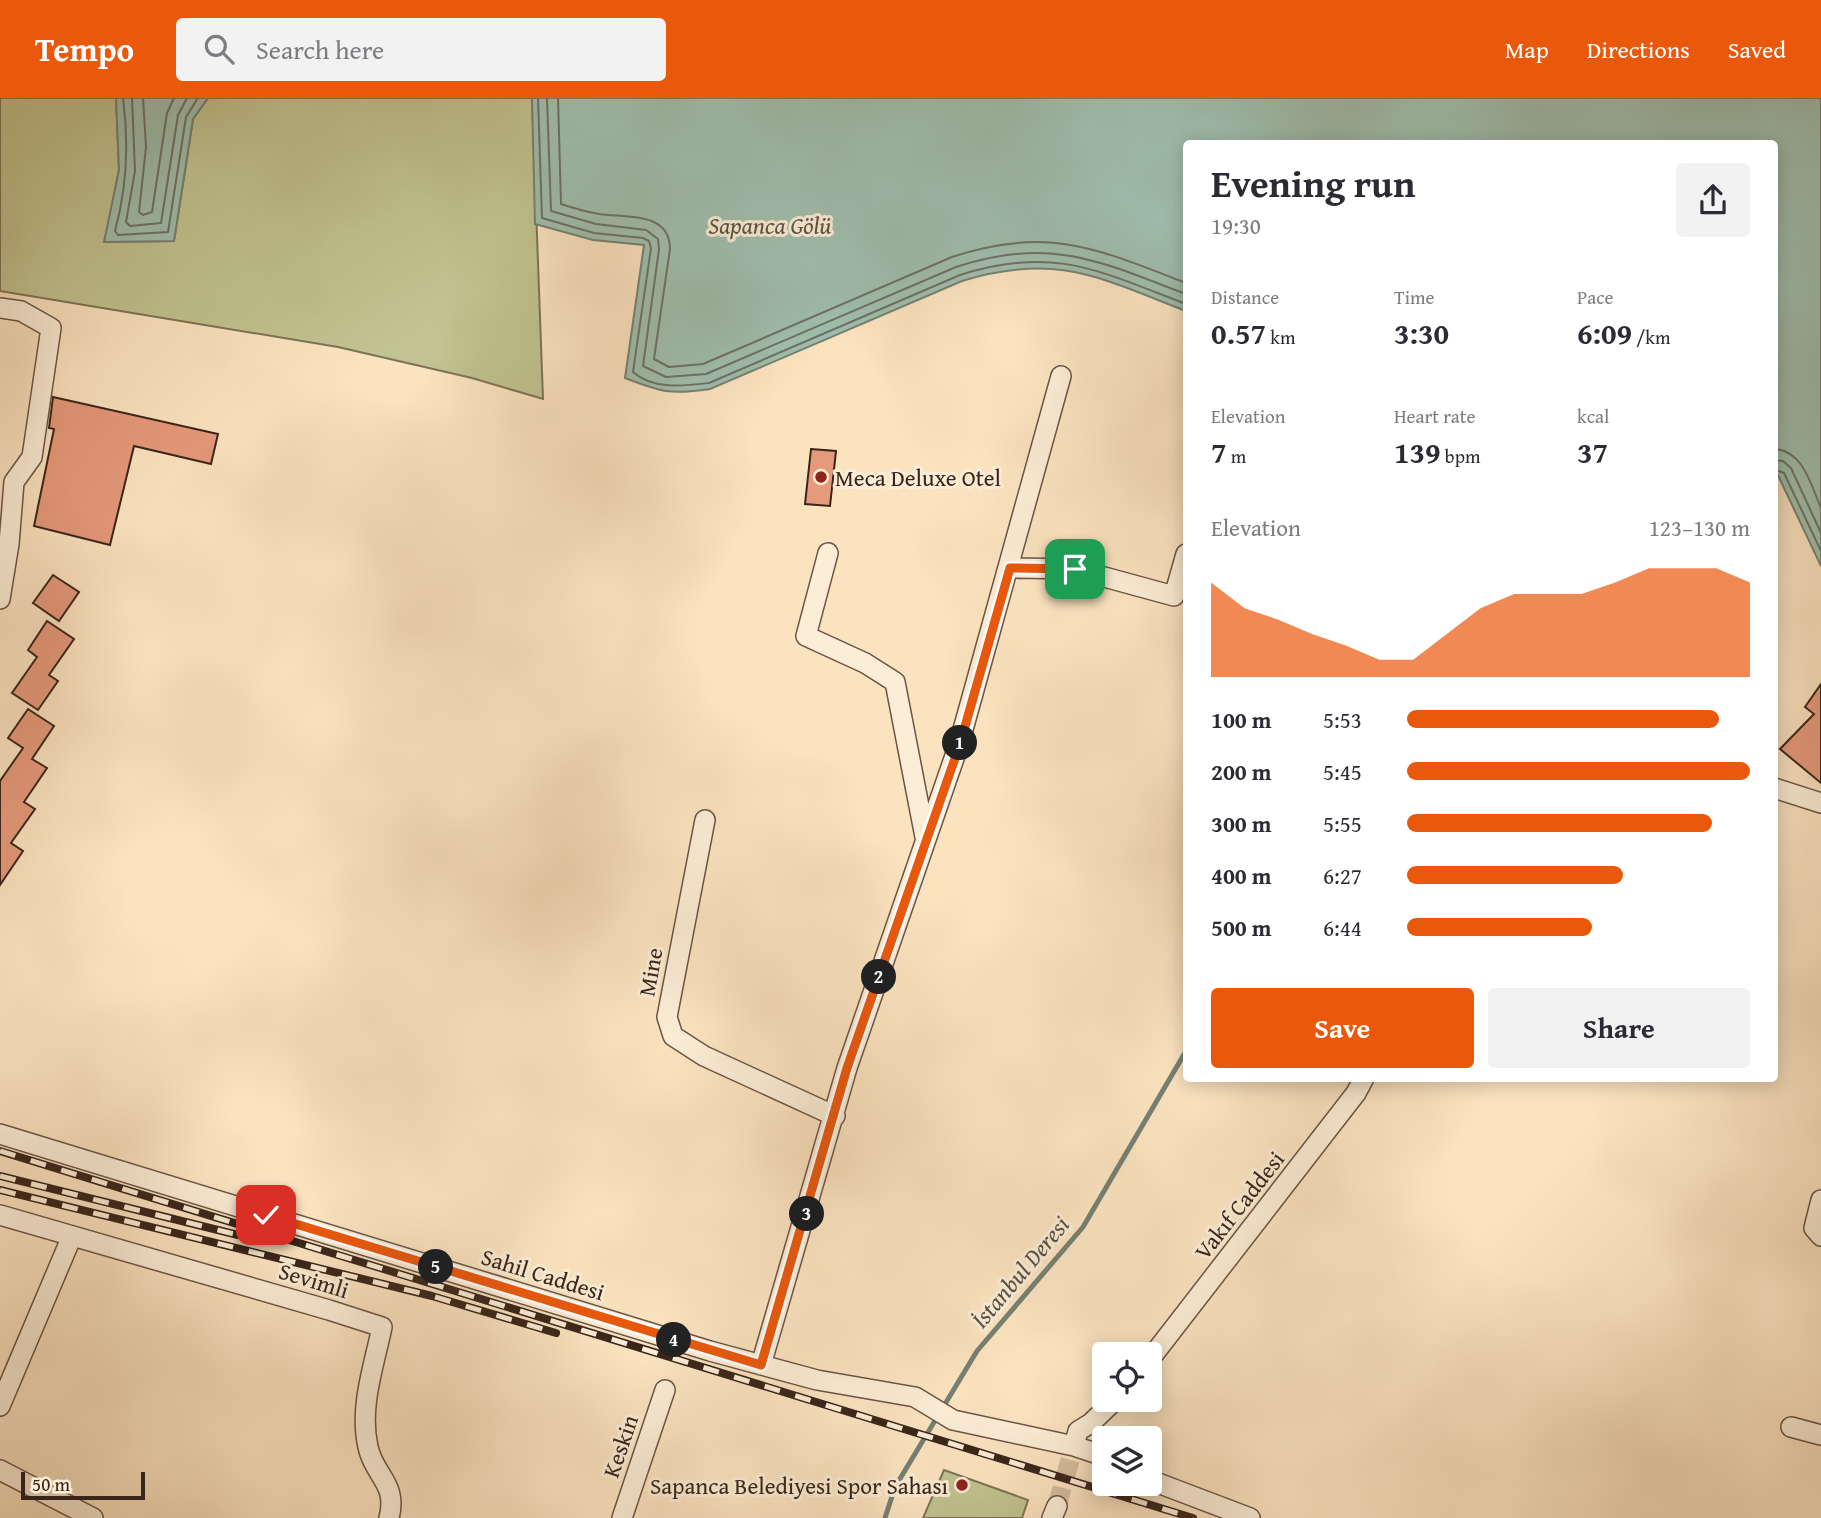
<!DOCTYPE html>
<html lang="en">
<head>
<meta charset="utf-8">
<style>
	:root { --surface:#fff; --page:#f2f2f3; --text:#2b2b33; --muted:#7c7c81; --accent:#ea580c }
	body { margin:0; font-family:"Gentium Book Plus",serif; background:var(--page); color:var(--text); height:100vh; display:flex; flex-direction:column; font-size:26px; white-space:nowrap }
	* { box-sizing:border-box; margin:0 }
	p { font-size:23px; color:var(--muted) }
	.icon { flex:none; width:38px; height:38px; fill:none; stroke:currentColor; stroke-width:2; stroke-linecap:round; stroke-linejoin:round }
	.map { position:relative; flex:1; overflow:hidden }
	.drawer { position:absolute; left:1183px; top:42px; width:595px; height:942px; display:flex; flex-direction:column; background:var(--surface); border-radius:7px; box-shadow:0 4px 18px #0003 }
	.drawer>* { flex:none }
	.fabs { position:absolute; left:1092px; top:1244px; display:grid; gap:14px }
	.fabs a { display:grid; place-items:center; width:70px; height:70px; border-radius:7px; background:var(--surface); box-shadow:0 4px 18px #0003; font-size:35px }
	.scale { position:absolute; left:21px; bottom:18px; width:124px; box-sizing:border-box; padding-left:7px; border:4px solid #39251a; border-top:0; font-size:19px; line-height:24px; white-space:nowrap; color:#39251a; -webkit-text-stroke:5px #fcedd6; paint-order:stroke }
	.pin { position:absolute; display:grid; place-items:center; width:60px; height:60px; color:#fff; margin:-30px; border-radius:14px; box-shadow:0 4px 10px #0006 }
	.km { position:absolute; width:35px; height:35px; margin:-18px; border-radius:50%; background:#222; color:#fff; font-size:19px; line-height:35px; text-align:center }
	.round { display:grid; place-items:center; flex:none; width:74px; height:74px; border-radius:7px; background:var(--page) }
	.summary { display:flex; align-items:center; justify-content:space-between; height:119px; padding:0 28px }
	h1 { font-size:38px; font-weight:800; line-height:52px }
	.metrics { display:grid; grid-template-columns:repeat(3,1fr); gap:10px; height:119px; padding:7px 28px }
	.metrics div { display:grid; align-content:center }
	.metrics b { font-size:30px; font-weight:800 }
	.metrics small { font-size:19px; font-weight:400 }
	.metrics p { font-size:19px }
	.chart { height:196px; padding:14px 28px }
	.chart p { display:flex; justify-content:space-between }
	.chart svg { width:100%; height:126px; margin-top:7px; fill:var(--accent); opacity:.7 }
	.cta { display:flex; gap:14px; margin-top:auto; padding:14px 28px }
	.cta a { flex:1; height:80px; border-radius:7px; background:var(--accent); color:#fff; font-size:28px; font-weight:800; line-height:80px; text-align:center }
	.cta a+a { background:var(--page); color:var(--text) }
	ul { padding:0 28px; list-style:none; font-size:23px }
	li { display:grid; grid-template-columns:112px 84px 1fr; align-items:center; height:52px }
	li i { height:18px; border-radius:9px; background:var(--accent) }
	header { display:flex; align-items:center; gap:42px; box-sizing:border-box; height:98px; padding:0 35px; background:var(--accent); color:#fff }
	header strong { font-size:33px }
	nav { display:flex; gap:38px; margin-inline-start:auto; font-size:24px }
	.search { width:490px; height:63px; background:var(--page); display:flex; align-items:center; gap:18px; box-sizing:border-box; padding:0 24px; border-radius:7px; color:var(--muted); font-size:26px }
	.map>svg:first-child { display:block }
	.green { fill:#c1c390; stroke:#7d7455; stroke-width:2 }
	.water { fill:#9fbeae; stroke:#768173; stroke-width:2 }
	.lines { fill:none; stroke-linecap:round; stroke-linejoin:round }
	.shore { stroke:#6c7264; stroke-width:2 }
	.stream { stroke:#768173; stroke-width:5 }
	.building { fill:#e6997b; stroke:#39251a; stroke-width:2 }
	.minor-tunnel { stroke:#d4bd9f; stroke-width:19; stroke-dasharray:19 10; stroke-linecap:butt }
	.minor-casing { stroke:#6a5444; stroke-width:22 }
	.minor { stroke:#fcedd6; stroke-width:19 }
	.rail-casing { stroke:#39251a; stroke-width:8 }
	.rail { stroke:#fcedd6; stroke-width:5; stroke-dasharray:16; stroke-linecap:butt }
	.route-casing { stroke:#fff; stroke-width:14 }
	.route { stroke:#ea580c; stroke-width:9 }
	.poi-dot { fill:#8f2418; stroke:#fcedd6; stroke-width:2.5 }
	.labels { text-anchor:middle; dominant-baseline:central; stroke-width:6; stroke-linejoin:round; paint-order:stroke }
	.poi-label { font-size:23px; fill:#39251a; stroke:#fcedd6; text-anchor:start }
	.street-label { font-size:23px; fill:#39251a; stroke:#fcedd6 }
	.water-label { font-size:24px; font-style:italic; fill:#585346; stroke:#fcedd6 }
</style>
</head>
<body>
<header>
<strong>Tempo</strong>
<div class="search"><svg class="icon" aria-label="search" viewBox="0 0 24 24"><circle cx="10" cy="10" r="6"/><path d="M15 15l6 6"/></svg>Search here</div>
<nav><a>Map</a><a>Directions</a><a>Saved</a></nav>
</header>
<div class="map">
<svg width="1821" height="1420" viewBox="0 0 1821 1420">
	<rect width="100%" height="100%" fill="#fbe3c0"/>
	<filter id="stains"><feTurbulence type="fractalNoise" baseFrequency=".00286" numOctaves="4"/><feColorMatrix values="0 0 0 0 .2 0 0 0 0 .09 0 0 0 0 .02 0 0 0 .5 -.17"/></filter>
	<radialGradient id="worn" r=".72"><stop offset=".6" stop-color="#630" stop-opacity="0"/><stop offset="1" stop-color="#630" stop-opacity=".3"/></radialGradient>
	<path class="green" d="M0 0H116L119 72 105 144 174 143 193 21 208 0H532L543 301 472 280 338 249 0 193Z
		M944 1372 1028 1402 1022 1420H923Z"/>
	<path class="water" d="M116 0H208L193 21 174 143 104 144 119 72Z
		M532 0H1821V468L1775 371 1774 46H1186V213C1100 180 1057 154 962 183L710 291C671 297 661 294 625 280L644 147 593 142 535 126Z"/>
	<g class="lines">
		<path class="shore" d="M123 0C129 45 127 89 115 133L118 137 168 134 186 19 198 0
			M132 0 135 73 126 124 130 128 161 125 178 17 187 0
			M143 0 146 49 139 114 143 117 152 114 167 15 174 0
			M538 0 542 120 594 135 643 140 649 143 651 150 633 274C653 292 684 288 709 285L960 177C1054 147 1099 173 1186 206
			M547 0 551 113 596 126 646 132 658 141 659 151 643 268 666 279 706 276 956 169C1051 138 1098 163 1186 196
			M558 0 561 106C573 110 587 114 599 116 625 120 670 113 670 151L654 261 669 269 703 266 952 159C1048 127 1098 151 1186 185
			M1774 351C1803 352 1811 387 1821 410
			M1774 362 1783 363 1791 370 1821 435
			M1774 371 1784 375 1821 453"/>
		<path class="stream" d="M885 1420 895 1389 977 1253 1083 1129 1186 953"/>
	</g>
	<path class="building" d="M53 299 218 336 211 366 134 348 110 447 34 428 54 331 49 330Z
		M811 351 836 353 830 408 805 406Z
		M53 477 79 494 59 523 33 505Z
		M47 523 74 541 49 577 58 583 38 612 12 595 37 559 28 552Z
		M1821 586V685L1780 651 1814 616 1805 609Z
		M28 611 54 628 32 661 47 670 24 704 35 711 11 745 23 753 0 787V683L23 650 8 640Z"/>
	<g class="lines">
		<path class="minor-tunnel" d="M1057 1408 1074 1348"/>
		<g class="minor-casing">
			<path id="minor" d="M0 210 21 213 51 230 32 359 14 384 9 446 0 501
				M828 455 806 538 865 565 895 584 925 739
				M1010 470 1075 471 1174 498 1186 456
				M1774 690 1821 705
				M705 722 667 919 673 938 704 958 835 1018
				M0 1036 710 1253 817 1282 915 1299 953 1322 1074 1348 1104 1358
				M1821 1102 1814 1130 1821 1138
				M0 1117 329 1212 382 1229C374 1268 359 1309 368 1349 374 1378 398 1385 389 1420
				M1150 1261 1356 995 1364 980
				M761 1267 847 970 959 646 1061 278
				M0 1308 72 1138
				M1791 1329 1821 1337
				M1074 1348 1078 1333 1091 1325 1115 1302
				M0 1372 93 1420
				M1150 1382 1250 1420
				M622 1420 665 1292
				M1052 1420 1057 1408"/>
		</g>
		<use href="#minor" class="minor"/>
		<g class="rail-casing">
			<path id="rail" d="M0 1053 1193 1420
				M0 1078 238 1137
				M0 1092 432 1198 556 1235"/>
		</g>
		<use href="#rail" class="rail"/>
	</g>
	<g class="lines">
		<g class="route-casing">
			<path id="route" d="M266 1117 761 1267 847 970 960 646 1010 470 1075 471"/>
		</g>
		<use href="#route" class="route"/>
	</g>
	<g class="poi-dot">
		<circle cx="821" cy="379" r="7"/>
		<circle cx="962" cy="1387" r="7"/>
	</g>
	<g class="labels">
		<g class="poi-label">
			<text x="835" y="379">Meca Deluxe Otel</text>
			<text x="948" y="1387" text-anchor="end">Sapanca Belediyesi Spor Sahası</text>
		</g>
		<g class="street-label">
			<text transform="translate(650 874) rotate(-80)">Mine</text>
			<text transform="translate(1239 1107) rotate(-52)">Vakıf Caddesi</text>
			<text transform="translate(543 1176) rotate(17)">Sahil Caddesi</text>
			<text transform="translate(314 1182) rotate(17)">Sevimli</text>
			<text transform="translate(620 1348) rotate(-71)">Keskin</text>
		</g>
		<g class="water-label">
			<text x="770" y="127">Sapanca Gölü</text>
			<text transform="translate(1020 1174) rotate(-50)">İstanbul Deresi</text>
		</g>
	</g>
	<rect width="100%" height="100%" filter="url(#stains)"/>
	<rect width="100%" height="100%" fill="url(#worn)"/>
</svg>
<div class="fabs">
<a><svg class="icon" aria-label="locate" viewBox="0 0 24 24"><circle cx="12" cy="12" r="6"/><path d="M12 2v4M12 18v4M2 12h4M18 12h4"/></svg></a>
<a><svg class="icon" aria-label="layers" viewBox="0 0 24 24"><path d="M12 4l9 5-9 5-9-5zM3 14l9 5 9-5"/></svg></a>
</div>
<div class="scale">50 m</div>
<div class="pin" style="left:1075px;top:471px;background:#1e9e55"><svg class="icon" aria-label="arrive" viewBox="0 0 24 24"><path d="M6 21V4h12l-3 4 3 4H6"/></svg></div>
<div class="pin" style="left:266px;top:1117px;background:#d93025"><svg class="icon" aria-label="check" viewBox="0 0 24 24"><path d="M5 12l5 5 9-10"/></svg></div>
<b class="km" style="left:960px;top:645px">1</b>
<b class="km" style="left:879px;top:879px">2</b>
<b class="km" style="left:807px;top:1116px">3</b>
<b class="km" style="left:674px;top:1242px">4</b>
<b class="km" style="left:436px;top:1169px">5</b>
<section class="drawer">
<div class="summary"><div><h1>Evening run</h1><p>19:30</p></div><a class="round"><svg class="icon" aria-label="share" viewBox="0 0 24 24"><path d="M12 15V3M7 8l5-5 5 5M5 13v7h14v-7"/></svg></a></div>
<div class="metrics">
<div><p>Distance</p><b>0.57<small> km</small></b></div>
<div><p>Time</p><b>3:30</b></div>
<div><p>Pace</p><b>6:09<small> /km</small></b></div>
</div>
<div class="metrics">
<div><p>Elevation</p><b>7<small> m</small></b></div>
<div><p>Heart rate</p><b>139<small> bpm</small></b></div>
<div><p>kcal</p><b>37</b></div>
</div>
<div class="chart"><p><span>Elevation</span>123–130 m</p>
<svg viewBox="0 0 160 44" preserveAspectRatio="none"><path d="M0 44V11L10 20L20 24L30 29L40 33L50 38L60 38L70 29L80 20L90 15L100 15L110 15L120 11L130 6L140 6L150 6L160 11V44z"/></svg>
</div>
<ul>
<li><b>100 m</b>5:53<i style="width:91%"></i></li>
<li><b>200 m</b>5:45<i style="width:100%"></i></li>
<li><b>300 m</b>5:55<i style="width:89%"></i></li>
<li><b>400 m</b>6:27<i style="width:63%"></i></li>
<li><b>500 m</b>6:44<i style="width:54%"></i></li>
</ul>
<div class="cta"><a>Save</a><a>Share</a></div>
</section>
</div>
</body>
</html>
